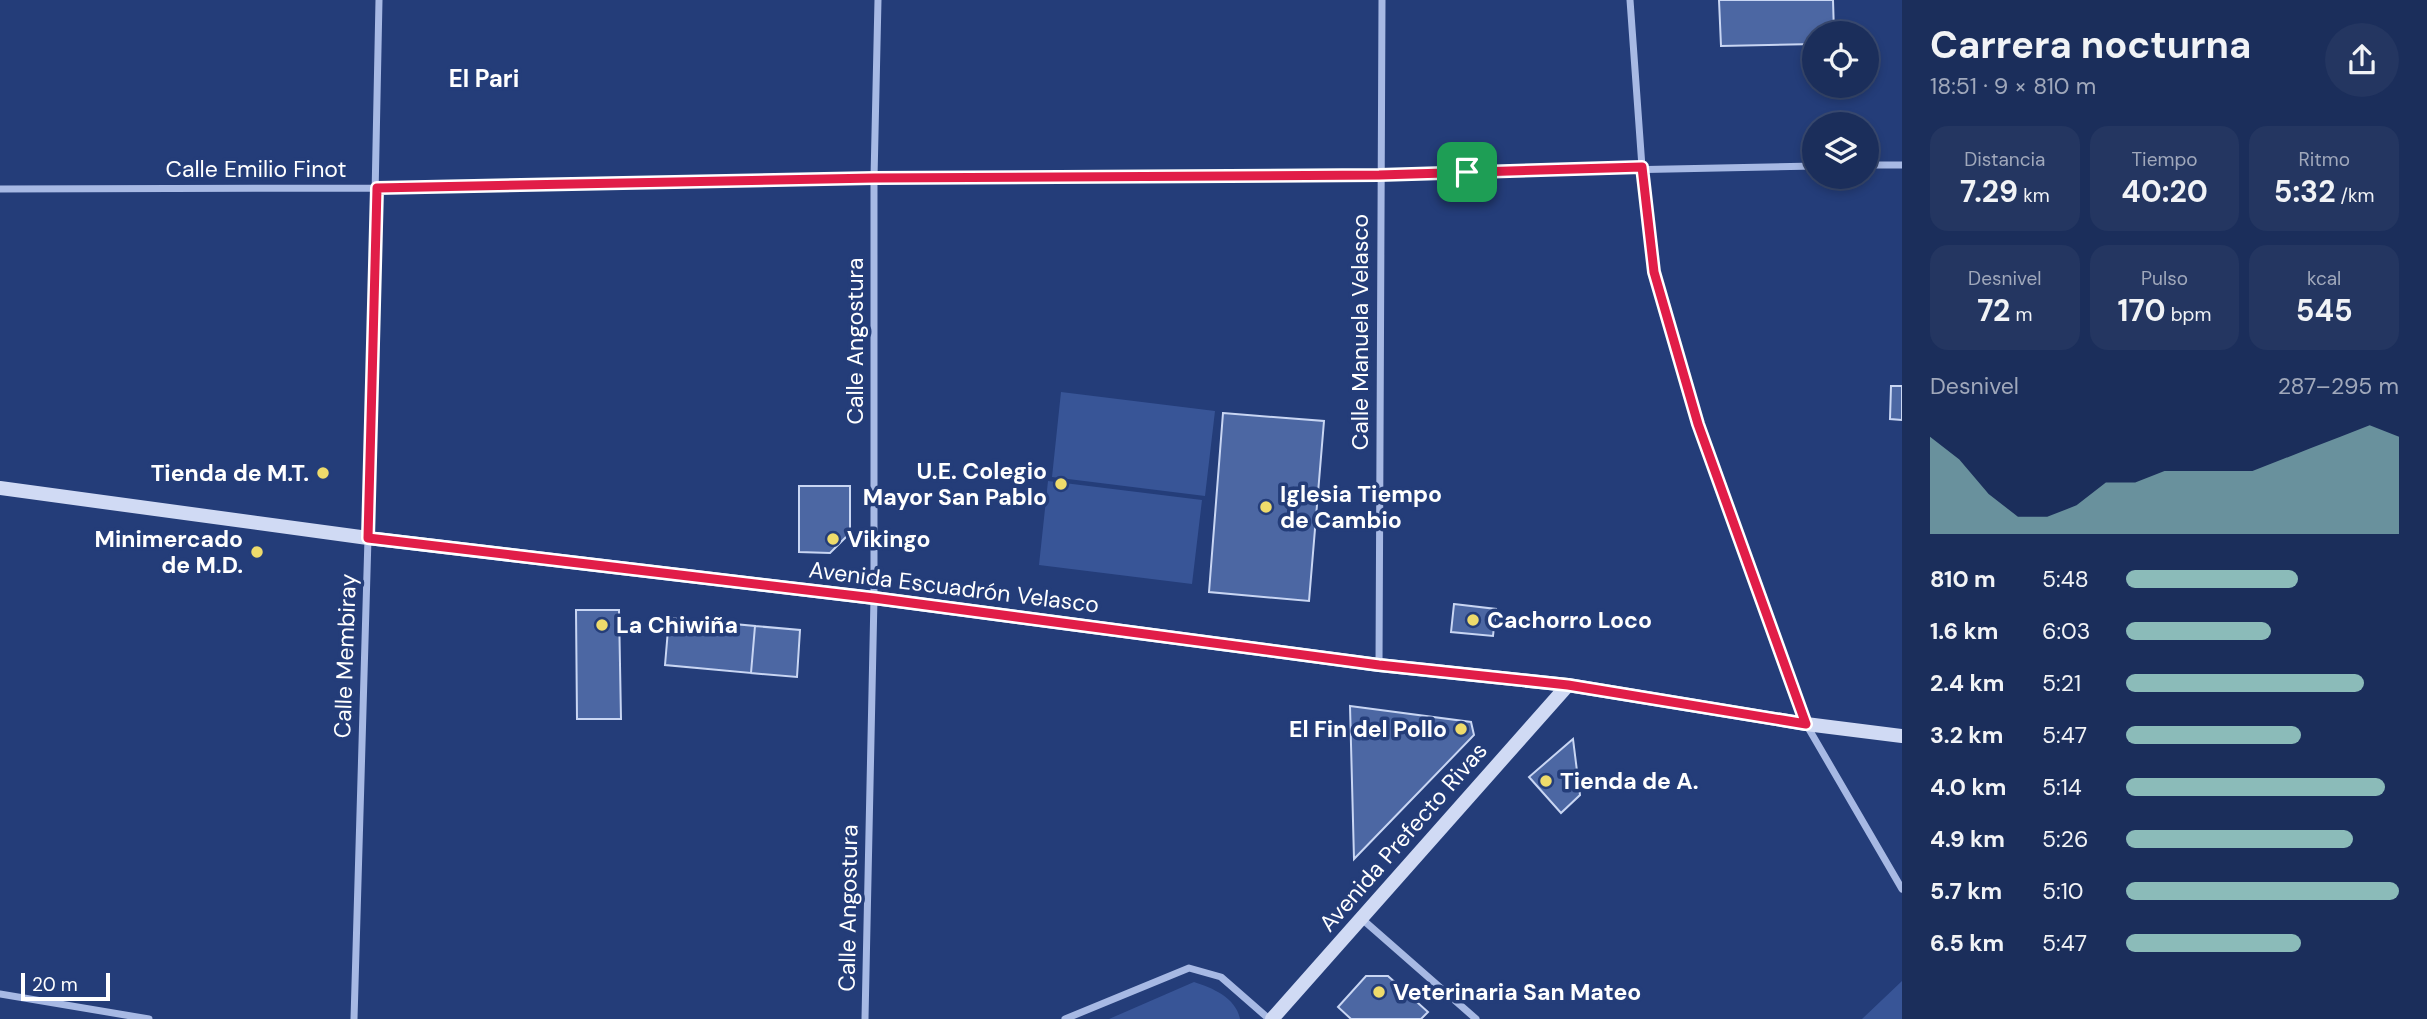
<!DOCTYPE html>
<html lang="es">
<head>
<meta charset="utf-8">
<style>
	:root { --surface:#1b2e5b; --page:#243661; --text:#f1f3f6; --muted:#a0a8bb; --line:#394a71; --accent:#8bbbb9 }
	body { margin:0; font-family:"DM Sans",sans-serif; background:var(--page); color:var(--text); height:100vh; display:flex; flex-direction:column; font-size:26px; white-space:nowrap }
	* { box-sizing:border-box; margin:0 }
	p { font-size:23px; color:var(--muted) }
	.icon { flex:none; width:38px; height:38px; fill:none; stroke:currentColor; stroke-width:2; stroke-linecap:round; stroke-linejoin:round }
	.map { position:relative; flex:1; overflow:hidden }
	.side { display:flex; flex-direction:column; background:var(--surface); width:525px }
	.side>* { flex:none }
	.tools { position:absolute; left:1802px; top:21px; display:grid; gap:14px }
	.tools a { display:grid; place-items:center; width:77px; height:77px; border-radius:50%; background:var(--surface); box-shadow:0 4px 10px #0003,0 0 0 2px var(--line); font-size:35px }
	.scale { position:absolute; left:21px; bottom:18px; width:89px; box-sizing:border-box; padding-left:7px; border:4px solid #fff; border-top:0; font-size:19px; line-height:24px; white-space:nowrap; color:#fff; -webkit-text-stroke:5px #243d79; paint-order:stroke }
	.pin { position:absolute; display:grid; place-items:center; width:60px; height:60px; color:#fff; margin:-30px; border-radius:14px; box-shadow:0 4px 10px #0006 }
	.round { display:grid; place-items:center; flex:none; width:74px; height:74px; border-radius:37px; background:var(--page) }
	.summary { display:flex; align-items:center; justify-content:space-between; height:119px; padding:0 28px }
	h1 { font-size:38px; font-weight:700; line-height:52px }
	.metrics { display:grid; grid-template-columns:repeat(3,1fr); gap:10px; height:119px; padding:7px 28px }
	.metrics div { display:grid; align-content:center; border-radius:18px; background:var(--page); text-align:center }
	.metrics b { font-size:30px; font-weight:700 }
	.metrics small { font-size:19px; font-weight:400 }
	.metrics p { font-size:19px }
	.chart { height:196px; padding:14px 28px }
	.chart p { display:flex; justify-content:space-between }
	.chart svg { width:100%; height:126px; margin-top:7px; fill:var(--accent); opacity:.7 }
	ul { padding:0 28px; list-style:none; font-size:23px }
	li { display:grid; grid-template-columns:112px 84px 1fr; align-items:center; height:52px }
	li i { height:18px; border-radius:9px; background:var(--accent) }
	main { display:flex; flex:1; min-height:0 }
	.map>svg:first-child { display:block }
	.green { fill:#385597 }
	.building { fill:#4c67a3; stroke:#c9d6f3; stroke-width:2 }
	.lines { fill:none; stroke-linecap:round; stroke-linejoin:round }
	.street { stroke:#a7b9e4; stroke-width:7 }
	.secondary { stroke:#d0daf4; stroke-width:14 }
	.route-casing { stroke:#fff; stroke-width:14 }
	.route { stroke:#e11d48; stroke-width:9 }
	.poi-dot { fill:#eedb6b; stroke:#243d79; stroke-width:2.5 }
	.labels { text-anchor:middle; dominant-baseline:central; stroke-width:7; stroke-linejoin:round; paint-order:stroke }
	.street-label { font-size:23px; fill:#fff; stroke:#243d79 }
	.poi-label { font-size:23px; font-weight:bold; fill:#fff; stroke:#243d79; text-anchor:start }
	.neighbourhood-label { font-size:24px; font-weight:bold; fill:#fff; stroke:#243d79 }
</style>
</head>
<body>
<main>
<div class="map">
<svg width="1902" height="1019" viewBox="0 0 1902 1019">
	<rect width="100%" height="100%" fill="#243d79"/>
	<path class="green" d="M1061 392 1215 411 1205 496 1052 477Z
		M1048 481 1202 500 1192 584 1039 565Z
		M1902 981V1019H1862Z
		M1194 982C1213 988 1236 998 1240 1019H1109Z"/>
	<path class="building" d="M1719 0H1833L1834 33H1815V44L1721 46Z
		M1891 386H1902V420L1890 419Z
		M1223 413 1324 421 1309 601 1209 592Z
		M799 486H850V533L830 553 799 552Z
		M1454 604 1496 609 1493 636 1451 632Z
		M576 610H619L621 719H577Z
		M669 618 755 626 751 673 665 665Z
		M755 626 800 630 797 677 751 673Z
		M1350 706 1471 722 1474 735 1354 859Z
		M1573 739 1580 795 1561 813 1529 777Z
		M1366 976H1388L1428 1012 1421 1019H1351L1338 1007Z"/>
	<g class="lines">
		<path class="street" d="M1630 0 1642 167 1654 273 1698 424 1806 724 1902 889
			M1867 165H1902
			M0 189 377 188 874 178 1379 175 1815 166
			M1379 664 1382 0
			M1362 919 1476 1019
			M0 994 149 1019
			M354 1019 368 538 379 0
			M865 1019 874 598V178L878 0
			M1065 1019 1189 968 1221 977 1269 1019"/>
		<path class="secondary" d="M0 488 368 538 874 598 1379 665 1568 685 1806 724 1902 736
			M1272 1019 1568 685"/>
	</g>
	<g class="lines">
		<g class="route-casing">
			<path id="route" d="M1642 167 1654 272 1698 424 1806 724 1568 685 1379 665 874 598 368 538 377 188 874 178 1379 175Z"/>
		</g>
		<use href="#route" class="route"/>
	</g>
	<g class="poi-dot">
		<circle cx="323" cy="473" r="7"/>
		<circle cx="1061" cy="484" r="7"/>
		<circle cx="1266" cy="507" r="7"/>
		<circle cx="833" cy="539" r="7"/>
		<circle cx="257" cy="552" r="7"/>
		<circle cx="1473" cy="620" r="7"/>
		<circle cx="602" cy="625" r="7"/>
		<circle cx="1461" cy="729" r="7"/>
		<circle cx="1546" cy="781" r="7"/>
		<circle cx="1379" cy="992" r="7"/>
	</g>
	<g class="labels">
		<g class="street-label">
			<text x="256" y="169">Calle Emilio Finot</text>
			<text transform="translate(1360 332) rotate(-90)">Calle Manuela Velasco</text>
			<text transform="translate(855 341) rotate(-90)">Calle Angostura</text>
			<text transform="translate(954 587) rotate(7)">Avenida Escuadrón Velasco</text>
			<text transform="translate(345 656) rotate(-88)">Calle Membiray</text>
			<text transform="translate(1403 837) rotate(-49)">Avenida Prefecto Rivas</text>
			<text transform="translate(848 908) rotate(-89)">Calle Angostura</text>
		</g>
		<g class="poi-label">
			<text x="1047" y="471" text-anchor="end">U.E. Colegio<tspan x="1047" dy="26">Mayor San Pablo</tspan></text>
			<text x="309" y="473" text-anchor="end">Tienda de M.T.</text>
			<text x="1280" y="494">Iglesia Tiempo<tspan x="1280" dy="26">de Cambio</tspan></text>
			<text x="243" y="539" text-anchor="end">Minimercado<tspan x="243" dy="26">de M.D.</tspan></text>
			<text x="847" y="539">Vikingo</text>
			<text x="1487" y="620">Cachorro Loco</text>
			<text x="616" y="625">La Chiwiña</text>
			<text x="1447" y="729" text-anchor="end">El Fin del Pollo</text>
			<text x="1560" y="781">Tienda de A.</text>
			<text x="1393" y="992">Veterinaria San Mateo</text>
		</g>
		<g class="neighbourhood-label">
			<text x="484" y="78">El Pari</text>
		</g>
	</g>
</svg>
<div class="tools">
<a><svg class="icon" aria-label="locate" viewBox="0 0 24 24"><circle cx="12" cy="12" r="6"/><path d="M12 2v4M12 18v4M2 12h4M18 12h4"/></svg></a>
<a><svg class="icon" aria-label="layers" viewBox="0 0 24 24"><path d="M12 4l9 5-9 5-9-5zM3 14l9 5 9-5"/></svg></a>
</div>
<div class="scale">20 m</div>
<div class="pin" style="left:1467px;top:172px;background:#1e9e55"><svg class="icon" aria-label="arrive" viewBox="0 0 24 24"><path d="M6 21V4h12l-3 4 3 4H6"/></svg></div>
</div>
<section class="side">
<div class="summary"><div><h1>Carrera nocturna</h1><p>18:51 · 9 × 810 m</p></div><a class="round"><svg class="icon" aria-label="share" viewBox="0 0 24 24"><path d="M12 15V3M7 8l5-5 5 5M5 13v7h14v-7"/></svg></a></div>
<div class="metrics">
<div><p>Distancia</p><b>7.29<small> km</small></b></div>
<div><p>Tiempo</p><b>40:20</b></div>
<div><p>Ritmo</p><b>5:32<small> /km</small></b></div>
</div>
<div class="metrics">
<div><p>Desnivel</p><b>72<small> m</small></b></div>
<div><p>Pulso</p><b>170<small> bpm</small></b></div>
<div><p>kcal</p><b>545</b></div>
</div>
<div class="chart"><p><span>Desnivel</span>287–295 m</p>
<svg viewBox="0 0 160 44" preserveAspectRatio="none"><path d="M0 44V10L10 18L20 30L30 38L40 38L50 34L60 26L70 26L80 22L90 22L100 22L110 22L120 18L130 14L140 10L150 6L160 10V44z"/></svg>
</div>
<ul>
<li><b>810 m</b>5:48<i style="width:63%"></i></li>
<li><b>1.6 km</b>6:03<i style="width:53%"></i></li>
<li><b>2.4 km</b>5:21<i style="width:87%"></i></li>
<li><b>3.2 km</b>5:47<i style="width:64%"></i></li>
<li><b>4.0 km</b>5:14<i style="width:95%"></i></li>
<li><b>4.9 km</b>5:26<i style="width:83%"></i></li>
<li><b>5.7 km</b>5:10<i style="width:100%"></i></li>
<li><b>6.5 km</b>5:47<i style="width:64%"></i></li>
</ul>
</section>
</main>
</body>
</html>
